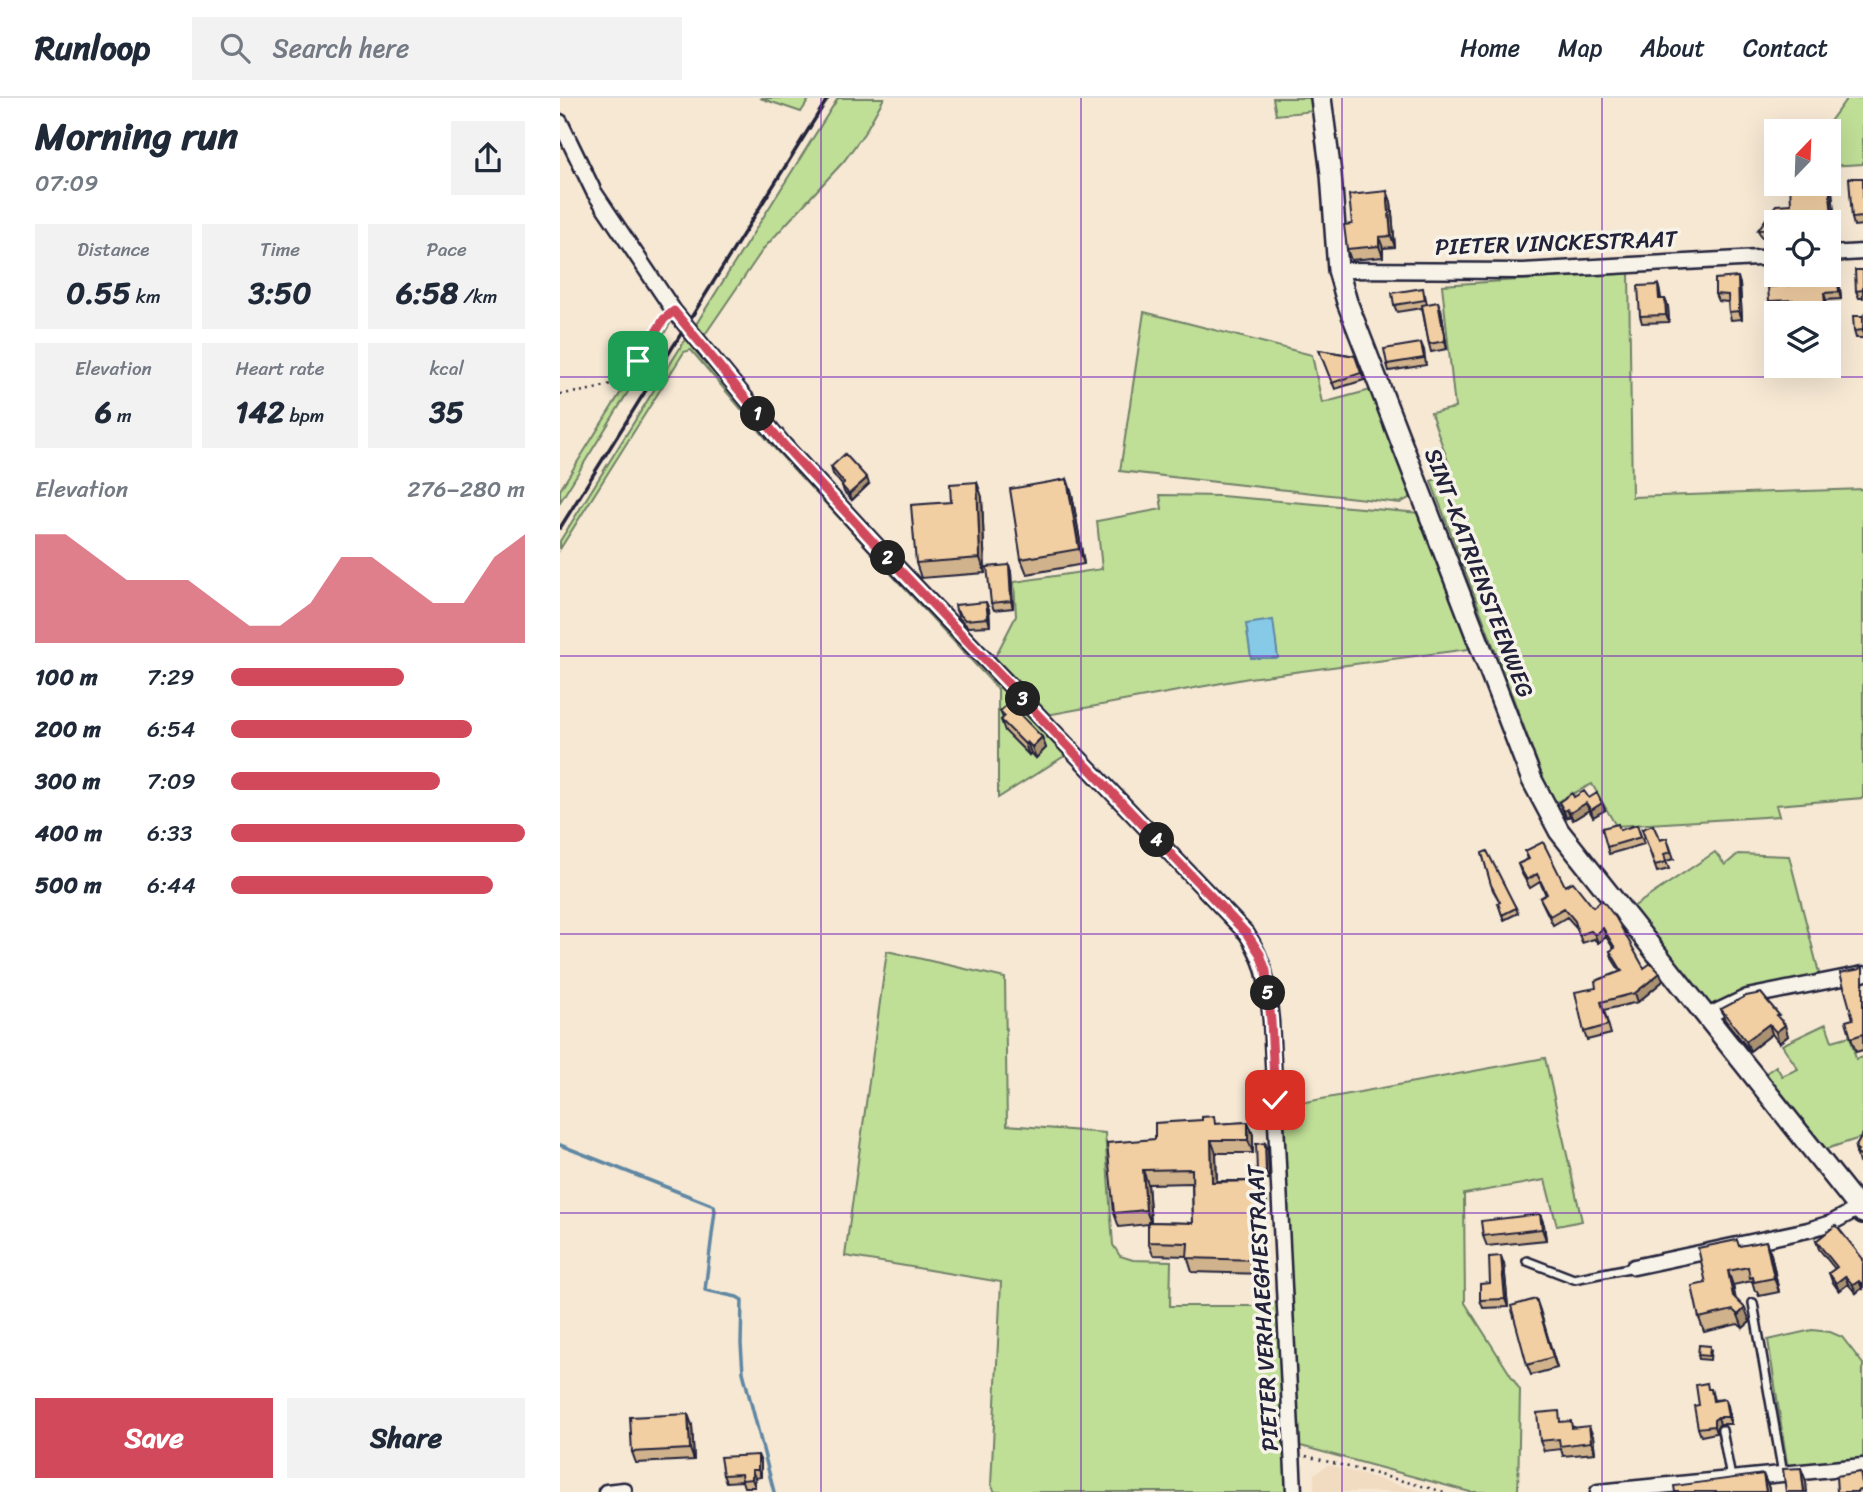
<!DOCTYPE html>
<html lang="en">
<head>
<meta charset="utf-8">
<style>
	:root { --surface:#fff; --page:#f2f2f3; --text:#1f2937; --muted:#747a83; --line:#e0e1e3; --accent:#d1495b }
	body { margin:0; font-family:Sriracha,sans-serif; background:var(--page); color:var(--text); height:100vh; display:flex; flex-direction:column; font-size:26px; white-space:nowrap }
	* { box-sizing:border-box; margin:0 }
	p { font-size:23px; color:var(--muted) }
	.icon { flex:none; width:38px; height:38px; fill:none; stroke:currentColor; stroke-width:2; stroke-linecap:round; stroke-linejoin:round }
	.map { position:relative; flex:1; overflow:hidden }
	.details { display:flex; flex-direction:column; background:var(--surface); width:560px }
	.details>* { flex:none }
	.needle { width:46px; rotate:23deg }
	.tools { position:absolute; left:1204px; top:21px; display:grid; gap:14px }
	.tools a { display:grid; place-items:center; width:77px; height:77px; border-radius:0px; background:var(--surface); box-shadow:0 7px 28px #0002; font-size:35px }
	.pin { position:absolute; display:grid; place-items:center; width:60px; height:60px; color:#fff; margin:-30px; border-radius:14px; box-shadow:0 4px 10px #0006 }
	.km { position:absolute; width:35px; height:35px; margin:-18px; border-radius:50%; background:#222; color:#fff; font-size:19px; line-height:35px; text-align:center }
	.round { display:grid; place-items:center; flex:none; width:74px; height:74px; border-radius:0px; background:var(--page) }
	.headline { display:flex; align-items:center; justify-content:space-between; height:119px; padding:0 35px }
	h1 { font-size:38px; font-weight:700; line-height:52px }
	.figures { display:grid; grid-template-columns:repeat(3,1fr); gap:10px; height:119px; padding:7px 35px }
	.figures div { display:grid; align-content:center; border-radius:0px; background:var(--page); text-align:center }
	.figures b { font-size:30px; font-weight:700 }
	.figures small { font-size:19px; font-weight:400 }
	.figures p { font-size:19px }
	.chart { height:196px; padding:14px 35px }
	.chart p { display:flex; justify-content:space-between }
	.chart svg { width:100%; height:126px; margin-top:7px; fill:var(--accent); opacity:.7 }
	.cta { display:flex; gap:14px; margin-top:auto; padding:14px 35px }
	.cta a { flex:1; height:80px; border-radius:0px; background:var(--accent); color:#fff; font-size:28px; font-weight:700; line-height:80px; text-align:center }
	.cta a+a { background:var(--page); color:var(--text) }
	ul { padding:0 35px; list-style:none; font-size:23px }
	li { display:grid; grid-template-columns:112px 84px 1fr; align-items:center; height:52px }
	li i { height:18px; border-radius:9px; background:var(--accent) }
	header { display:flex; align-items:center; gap:42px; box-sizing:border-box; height:98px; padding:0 35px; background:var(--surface); border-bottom:2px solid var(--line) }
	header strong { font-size:33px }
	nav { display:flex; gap:38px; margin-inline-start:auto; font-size:24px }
	.search { width:490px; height:63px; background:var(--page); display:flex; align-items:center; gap:18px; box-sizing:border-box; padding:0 24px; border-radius:0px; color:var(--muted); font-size:26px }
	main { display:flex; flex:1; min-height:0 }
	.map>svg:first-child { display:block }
	.built { fill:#f1dcc2 }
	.green { fill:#bfde96; stroke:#708068; stroke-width:2 }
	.water { fill:#87cae8; stroke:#5f87a3; stroke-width:2 }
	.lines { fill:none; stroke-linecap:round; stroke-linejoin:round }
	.stream { stroke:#5f87a3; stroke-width:3.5 }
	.lane-casing { stroke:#22223b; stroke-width:12 }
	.street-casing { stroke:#22223b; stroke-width:19 }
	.secondary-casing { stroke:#22223b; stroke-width:24 }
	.path { stroke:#22223b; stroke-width:2.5; stroke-dasharray:2 5; stroke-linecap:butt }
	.lane { stroke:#f7f3e8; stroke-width:7 }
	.street { stroke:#f7f3e8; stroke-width:14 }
	.secondary { stroke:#f7f3e8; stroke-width:19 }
	.rail { stroke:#22223b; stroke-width:3.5 }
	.wall { fill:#d0b28c; stroke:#22223b; stroke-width:2; fill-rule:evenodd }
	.shaded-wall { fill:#a99172; stroke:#22223b; stroke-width:2 }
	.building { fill:#f2cfa3; stroke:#22223b; stroke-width:2 }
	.route-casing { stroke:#fff; stroke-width:14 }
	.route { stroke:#d1495b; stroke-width:9 }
	.grid { fill:none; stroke:#7b2cbf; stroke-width:2; stroke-opacity:0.55 }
	.labels { text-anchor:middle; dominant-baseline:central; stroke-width:7; stroke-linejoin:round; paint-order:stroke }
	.street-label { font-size:23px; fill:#22223b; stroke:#f7f3e8 }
</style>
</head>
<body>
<header>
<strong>Runloop</strong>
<div class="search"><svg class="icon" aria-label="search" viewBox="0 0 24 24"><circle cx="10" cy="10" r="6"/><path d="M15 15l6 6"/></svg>Search here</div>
<nav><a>Home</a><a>Map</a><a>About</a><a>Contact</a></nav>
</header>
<main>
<section class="details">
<div class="headline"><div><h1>Morning run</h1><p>07:09</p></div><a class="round"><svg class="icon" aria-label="share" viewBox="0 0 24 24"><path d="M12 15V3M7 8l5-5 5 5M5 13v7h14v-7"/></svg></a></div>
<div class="figures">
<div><p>Distance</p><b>0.55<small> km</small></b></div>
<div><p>Time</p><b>3:50</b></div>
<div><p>Pace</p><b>6:58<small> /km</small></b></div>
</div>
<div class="figures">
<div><p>Elevation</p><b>6<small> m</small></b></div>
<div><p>Heart rate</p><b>142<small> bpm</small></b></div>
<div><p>kcal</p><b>35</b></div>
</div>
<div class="chart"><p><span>Elevation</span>276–280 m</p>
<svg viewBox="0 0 160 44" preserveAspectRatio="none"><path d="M0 44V6L10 6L20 14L30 22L40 22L50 22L60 30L70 38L80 38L90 30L100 14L110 14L120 22L130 30L140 30L150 14L160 6V44z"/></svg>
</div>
<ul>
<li><b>100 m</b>7:29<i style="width:59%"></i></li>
<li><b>200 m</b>6:54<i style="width:82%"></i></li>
<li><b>300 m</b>7:09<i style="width:71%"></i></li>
<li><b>400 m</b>6:33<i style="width:100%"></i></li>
<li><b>500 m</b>6:44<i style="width:89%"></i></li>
</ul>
<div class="cta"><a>Save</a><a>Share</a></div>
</section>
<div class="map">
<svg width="1303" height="1394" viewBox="0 0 1303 1394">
	<rect width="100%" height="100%" fill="#f6e8d3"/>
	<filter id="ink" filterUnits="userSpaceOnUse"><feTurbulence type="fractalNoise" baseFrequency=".0143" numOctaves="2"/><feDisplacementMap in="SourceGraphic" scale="14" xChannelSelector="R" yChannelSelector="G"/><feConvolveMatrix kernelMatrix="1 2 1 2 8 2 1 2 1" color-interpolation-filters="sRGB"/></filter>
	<g filter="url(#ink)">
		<path class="built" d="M768 1367 864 1394H754V1376Z"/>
		<path class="green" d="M200 0H250L241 14Z
			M278 0H324L305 34 284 63 204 150 144 238 135 228Z
			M713 0H750L754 13 716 17Z
			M1287 0H1303V66L1269 68V33H1263Z
			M1069 175 1072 399 1303 391V700L1216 707 1219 718 1056 728 1032 686 993 706 871 383 892 375 871 315 895 310 882 187Z
			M584 214 752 257 762 305 811 292 853 398 840 405 560 373Z
			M105 222 110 226 0 404V392L61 294 56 288 76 270Z
			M127 239 506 657 438 700V591L215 351 131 252 124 254 0 451V443Z
			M600 397 661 398 860 415 909 551 689 580 487 617 433 563 456 518 454 484 542 471 537 423 602 411Z
			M1155 754 1165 767 1178 756 1229 758 1259 875 1251 878 1253 883 1151 909 1073 809Z
			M327 853 445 880 447 1027 545 1035 553 1147 560 1158 573 1162 611 1163 610 1208H701L722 1203 729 1394H435L431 1387 441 1184 285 1158Z
			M1266 926 1272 943 1290 938 1296 961 1303 959V1039L1266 1051 1205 976 1216 968 1222 978 1238 971 1222 947Z
			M985 960 1022 1123 997 1128 985 1082 904 1096 905 1205 960 1292 958 1394H910L737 1347 733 1231 718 1009Z
			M1252 1232 1270 1234 1282 1239 1303 1266V1363L1233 1370 1227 1365 1208 1242Z"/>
		<path class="water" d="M713 522 718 560H691L686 526Z"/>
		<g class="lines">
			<path class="stream" d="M0 1047 154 1108 155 1113 145 1192 177 1199 182 1202 181 1246 183 1274 214 1394"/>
			<g class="lane-casing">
				<path id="lane" d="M967 1163 1014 1181 1074 1169
					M1193 1205 1223 1376
					M1162 1332 1171 1380"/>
			</g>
			<g class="street-casing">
				<path id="street" d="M0 24 34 94 114 213 224 347 316 447 687 836C707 868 707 886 711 923L734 1394
					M1269 156 1303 154
					M778 172 963 173 1216 159
					M1147 918 1187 899 1303 876
					M1074 1169 1248 1132 1271 1125 1299 1110
					M46 1394 64 1392
					M1038 1394 1303 1368"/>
			</g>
			<g class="secondary-casing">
				<path id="secondary" d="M761 0 771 76 778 172 787 204 972 682 999 733 1303 1115"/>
			</g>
			<path class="path" d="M0 296C71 289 67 277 103 222
				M746 1358 885 1394"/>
			<use href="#lane" class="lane"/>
			<use href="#street" class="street"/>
			<use href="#secondary" class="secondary"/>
			<path class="rail" d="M0 430 268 0"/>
		</g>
		<path class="wall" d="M1303 80V127L1294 128 1292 120Z
			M1250 86 1249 88 1269 86 1272 93 1275 125 1216 124V138L1201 139 1198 132 1231 106Z
			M827 93 831 104 835 149 823 150V159L791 162 787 151 792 126Z
			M1303 172V200H1299L1296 193Z
			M1279 181 1281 201 1266 202 1267 213 1236 215 1234 209 1212 210 1209 203 1232 187Z
			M1180 186 1182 221 1171 222 1169 214 1168 204 1158 203 1155 196Z
			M1098 187 1100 194 1101 201H1105L1108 208 1109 224 1082 225 1080 218Z
			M865 197 867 206 881 211 887 251 871 254 869 246 862 210 837 214 834 207Z
			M1303 218V240H1296L1294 233Z
			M861 245 864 252 866 267 829 273 827 266Z
			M759 252 795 258 804 282 775 291Z
			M271 369 309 386 292 402 284 394 282 387 273 376Z
			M507 381 512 396 524 466 467 476 461 461Z
			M422 399 425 475 361 480 356 465 391 404Z
			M449 467 451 474 453 510 434 512 431 505Z
			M429 511 430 528 408 529 399 520 396 512Z
			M440 613 482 639 486 650 476 660 471 655 469 657 445 633 441 622 443 620Z
			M1014 699 1029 700 1042 705 1045 712 1033 719 1029 712 1013 722 1010 718 1006 720 999 704Z
			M1077 727 1084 746 1049 756 1047 749 1060 732Z
			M1082 731 1100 742 1107 740 1114 761 1106 763 1109 771 1097 774Z
			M965 753 1005 788 1084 870 1100 875 1103 883 1078 904 1044 912 1051 936 1027 942 1024 934 1036 890 1060 873 1053 862 1050 853 1054 851 1046 839 1038 845 1034 841 1022 845 1017 830 1007 819 993 827 980 800 986 797 980 784 970 790 961 774 958 766 968 761Z
			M922 755 956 810 958 815 944 822 938 805 940 804 933 792Z
			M1303 868V952L1296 954 1291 940Z
			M1161 911 1222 923 1228 938 1219 945 1212 936 1190 953 1165 922Z
			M642 1022 657 1026 688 1024 693 1037V1055H656L657 1083H701L706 1097 707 1113 701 1114V1132L705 1141 704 1176 632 1174 627 1158 593 1157 588 1144V1126L559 1129 554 1115 595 1041ZM632 1085 633 1125 591 1124 588 1086Z
			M1303 1036V1068L1299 1065 1295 1050Z
			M705 1045 708 1052 709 1081 699 1082 697 1074Z
			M980 1116 984 1127 986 1142 927 1148 923 1138Z
			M1256 1143 1303 1161V1192L1302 1190 1296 1195 1288 1186 1279 1193 1272 1183 1269 1175 1275 1171 1259 1151Z
			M1179 1148 1211 1156 1219 1194 1199 1198 1197 1193H1195L1192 1183 1173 1187 1175 1201 1190 1224 1183 1230 1178 1226 1144 1234 1139 1220 1146 1185Z
			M944 1166 948 1209 923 1210 920 1202 930 1185Z
			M976 1201 997 1270 971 1277 967 1267Z
			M1151 1252 1150 1262 1139 1261 1138 1257Z
			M1150 1291H1151L1154 1302 1165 1301 1168 1308 1171 1326H1160L1157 1329 1156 1335 1141 1338 1138 1330 1139 1307Z
			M1003 1324 1033 1338 1035 1355 1003 1358 1001 1351 984 1353 980 1343Z
			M132 1327 134 1362 76 1365 72 1354Z
			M201 1364V1379L195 1380V1389H184L182 1383 166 1384 163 1377Z"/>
		<path class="shaded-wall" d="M1269 86 1272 93 1275 125 1272 118Z
			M827 93 831 104 835 149 831 138Z
			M819 139 823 150V159L819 148Z
			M1277 174 1279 181 1281 201 1279 194Z
			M1178 179 1180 186 1182 221 1179 213Z
			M1098 187 1100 194 1101 209 1099 201Z
			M1264 195 1266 202 1267 213 1265 206Z
			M1105 201 1108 208 1109 224 1106 217Z
			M878 204 881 211 887 251 885 243Z
			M307 380 309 386 292 402 289 396Z
			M507 381 512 396 524 466 519 451Z
			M417 384 422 399 425 475 420 460Z
			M449 467 451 474 453 510 451 503Z
			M426 504 429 511 430 528 428 520Z
			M482 639 486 650 476 660 472 649Z
			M467 644 471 655 469 657 465 646Z
			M1026 705 1029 712 1013 722 1010 715Z
			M1042 705 1045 712 1033 719 1031 712Z
			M1007 711 1010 718 1006 720 1004 713Z
			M1043 830 1046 839 1038 845 1035 837Z
			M1100 875 1103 883 1078 904 1075 895Z
			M1209 926 1212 936 1190 953 1186 943Z
			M1225 927 1228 938 1219 945 1216 934Z
			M688 1024 693 1037V1055L688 1042Z
			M651 1042 656 1055 657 1097 652 1084Z
			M705 1045 708 1052 709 1081 706 1074Z
			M583 1072 588 1086 591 1126 586 1112Z
			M701 1083 706 1097 707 1113 702 1100Z
			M696 1100 701 1114V1132L705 1141 704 1176 699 1162Z
			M980 1116 984 1127 986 1142 982 1131Z
			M1206 1143 1211 1156 1219 1194 1214 1180Z
			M941 1158 944 1166 948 1209 945 1201Z
			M1168 1173 1173 1187 1178 1212 1173 1198Z
			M1285 1178 1288 1186 1279 1193 1276 1185Z
			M1299 1183 1302 1190 1296 1195 1293 1187Z
			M976 1201 980 1212 997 1270 993 1259Z
			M1185 1210 1190 1224 1183 1230 1178 1217Z
			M1165 1301 1168 1308 1171 1326 1168 1319Z
			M128 1316 132 1327 134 1362 130 1351Z
			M1158 1319 1160 1326 1157 1329 1156 1335 1154 1328V1322Z
			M1029 1328 1033 1338 1035 1355 1031 1344Z
			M198 1357 201 1364V1379L198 1372Z
			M1241 1370 1246 1383 1247 1394H1244Z
			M192 1372 195 1380V1389L192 1381Z
			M1203 1376 1209 1390V1394H1206Z"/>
		<path class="building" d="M1289 80H1303V119L1292 120Z
			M1230 86H1245L1244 88 1269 86 1272 118 1233 121 1234 124H1216V131L1198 132 1216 107 1231 106Z
			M827 93 831 138 819 139V148L787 151 784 127 792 126 789 97Z
			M1295 172H1303V192L1296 193Z
			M1269 174H1277L1279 194 1264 195 1265 206 1234 208 1233 202 1209 203 1208 189 1232 187V183L1248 182V177H1269Z
			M1178 179 1179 213 1169 214 1168 197 1155 196V181Z
			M1098 187 1099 201H1105L1106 217 1080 218 1078 188Z
			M863 190 865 202 834 207 832 195Z
			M878 204 885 243 869 246 862 207Z
			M1293 218H1303V232L1294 233Z
			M861 245 864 260 827 266 824 251Z
			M759 252 795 258 801 275 772 285Z
			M285 356 307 380 289 396 282 388 284 385 271 369Z
			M507 381 519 451 461 461 450 391Z
			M417 384 420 460 356 465 351 407 391 404 390 386Z
			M449 467 451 503 431 505 427 469Z
			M426 504 428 520 405 522 396 512 395 507Z
			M449 605 482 639 472 649 467 644 465 646 441 622 445 618 440 613Z
			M1024 693 1029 700 1037 695 1042 705 1031 712 1026 705 1010 715 1007 711 1004 713 999 704 1012 695 1014 699Z
			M1058 726 1060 732 1077 727 1081 739 1047 749 1042 730Z
			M1093 727 1100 742 1107 740 1111 754 1104 756 1106 764 1095 767 1082 731Z
			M983 744 1005 788 1013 784 1033 809 1042 802 1056 820 1084 870 1091 865 1100 875 1075 895 1041 904 1048 927 1024 934 1015 894 1036 890 1035 883 1062 873 1050 853 1055 850 1043 830 1035 837 1031 833 1019 837 1015 823 1004 810 990 818 980 800 987 796 977 776 967 782 958 766 969 761 965 753Z
			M927 753 956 810 942 817 938 805 940 804 931 787 922 755Z
			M1303 868V936L1291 940 1286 923 1293 921 1280 875 1300 871Z
			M1201 895 1219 917 1217 918 1225 927 1216 934 1209 926 1186 943 1161 911 1186 898Z
			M654 1018 655 1026 688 1024V1042H651L652 1084 701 1083 702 1100H696L697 1127H700L699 1162 627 1160 628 1145 588 1144V1124L633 1125 632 1071 583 1072 586 1112 554 1115 547 1045 595 1041V1025L642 1022V1019Z
			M1303 1036V1060L1296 1055 1298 1052 1295 1050Z
			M705 1045 706 1074H697L696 1046Z
			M980 1116 982 1131 923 1138 921 1123Z
			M1276 1127 1303 1161V1188L1299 1183 1293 1187 1285 1178 1276 1185 1269 1175 1277 1169 1256 1143Z
			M1177 1142 1179 1148 1206 1143 1214 1180 1194 1184 1193 1179 1190 1180 1188 1169 1168 1173 1173 1198 1185 1210 1178 1217 1173 1212 1139 1220 1132 1188 1146 1185 1138 1150Z
			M941 1158 945 1201 920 1202V1186L930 1185 929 1159Z
			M976 1201 993 1259 967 1267 951 1208Z
			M1139 1247 1150 1248 1149 1258 1138 1257Z
			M1147 1285 1148 1291H1151L1153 1303 1165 1301 1168 1319H1158L1154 1322V1328L1138 1330 1134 1308 1139 1307 1136 1287Z
			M999 1313 1000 1324 1011 1323 1012 1330 1029 1328 1031 1344 1000 1348 999 1341 980 1343 977 1315Z
			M128 1316 130 1351 72 1354 70 1319Z
			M198 1357V1372H192V1381L182 1382 181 1376 163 1377 160 1359Z
			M1241 1370 1244 1394H1226L1223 1371Z
			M1300 1374 1303 1391 1297 1393V1394H1277L1276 1378Z
			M1203 1376 1206 1394H1115L1114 1388Z"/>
	</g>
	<g class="lines" filter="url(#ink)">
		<g class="route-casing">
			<path id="route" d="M78 263 104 221 114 213 224 347 316 447 687 836 700 856 706 873 711 923 715 1002"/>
		</g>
		<use href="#route" class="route"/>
	</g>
	<path class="grid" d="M261 0V1394M521 0V1394M782 0V1394M1042 0V1394M0 279H1303M0 558H1303M0 836H1303M0 1115H1303"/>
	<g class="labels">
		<g class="street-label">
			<text transform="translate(996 145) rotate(-2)">PIETER VINCKESTRAAT</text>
			<text transform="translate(919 475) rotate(69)">SINT-KATRIENSTEENWEG</text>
			<text transform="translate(703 1210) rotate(-93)">PIETER VERHAEGHESTRAAT</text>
		</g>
	</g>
</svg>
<div class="tools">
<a><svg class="needle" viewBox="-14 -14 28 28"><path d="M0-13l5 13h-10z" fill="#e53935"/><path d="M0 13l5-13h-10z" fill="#747a83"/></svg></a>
<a><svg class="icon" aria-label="locate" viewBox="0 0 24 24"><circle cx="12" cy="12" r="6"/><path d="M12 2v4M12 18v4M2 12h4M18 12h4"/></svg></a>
<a><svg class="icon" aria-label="layers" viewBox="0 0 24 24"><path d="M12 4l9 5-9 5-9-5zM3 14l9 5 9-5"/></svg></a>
</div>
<div class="pin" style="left:78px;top:263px;background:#1e9e55"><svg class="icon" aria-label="arrive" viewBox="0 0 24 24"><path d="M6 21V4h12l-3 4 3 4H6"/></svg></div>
<div class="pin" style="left:715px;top:1002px;background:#d93025"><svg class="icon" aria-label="check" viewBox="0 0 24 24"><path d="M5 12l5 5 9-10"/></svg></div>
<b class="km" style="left:198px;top:316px">1</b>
<b class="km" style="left:328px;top:460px">2</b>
<b class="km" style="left:463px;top:601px">3</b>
<b class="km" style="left:597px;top:742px">4</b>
<b class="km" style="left:708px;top:895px">5</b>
</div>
</main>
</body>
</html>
